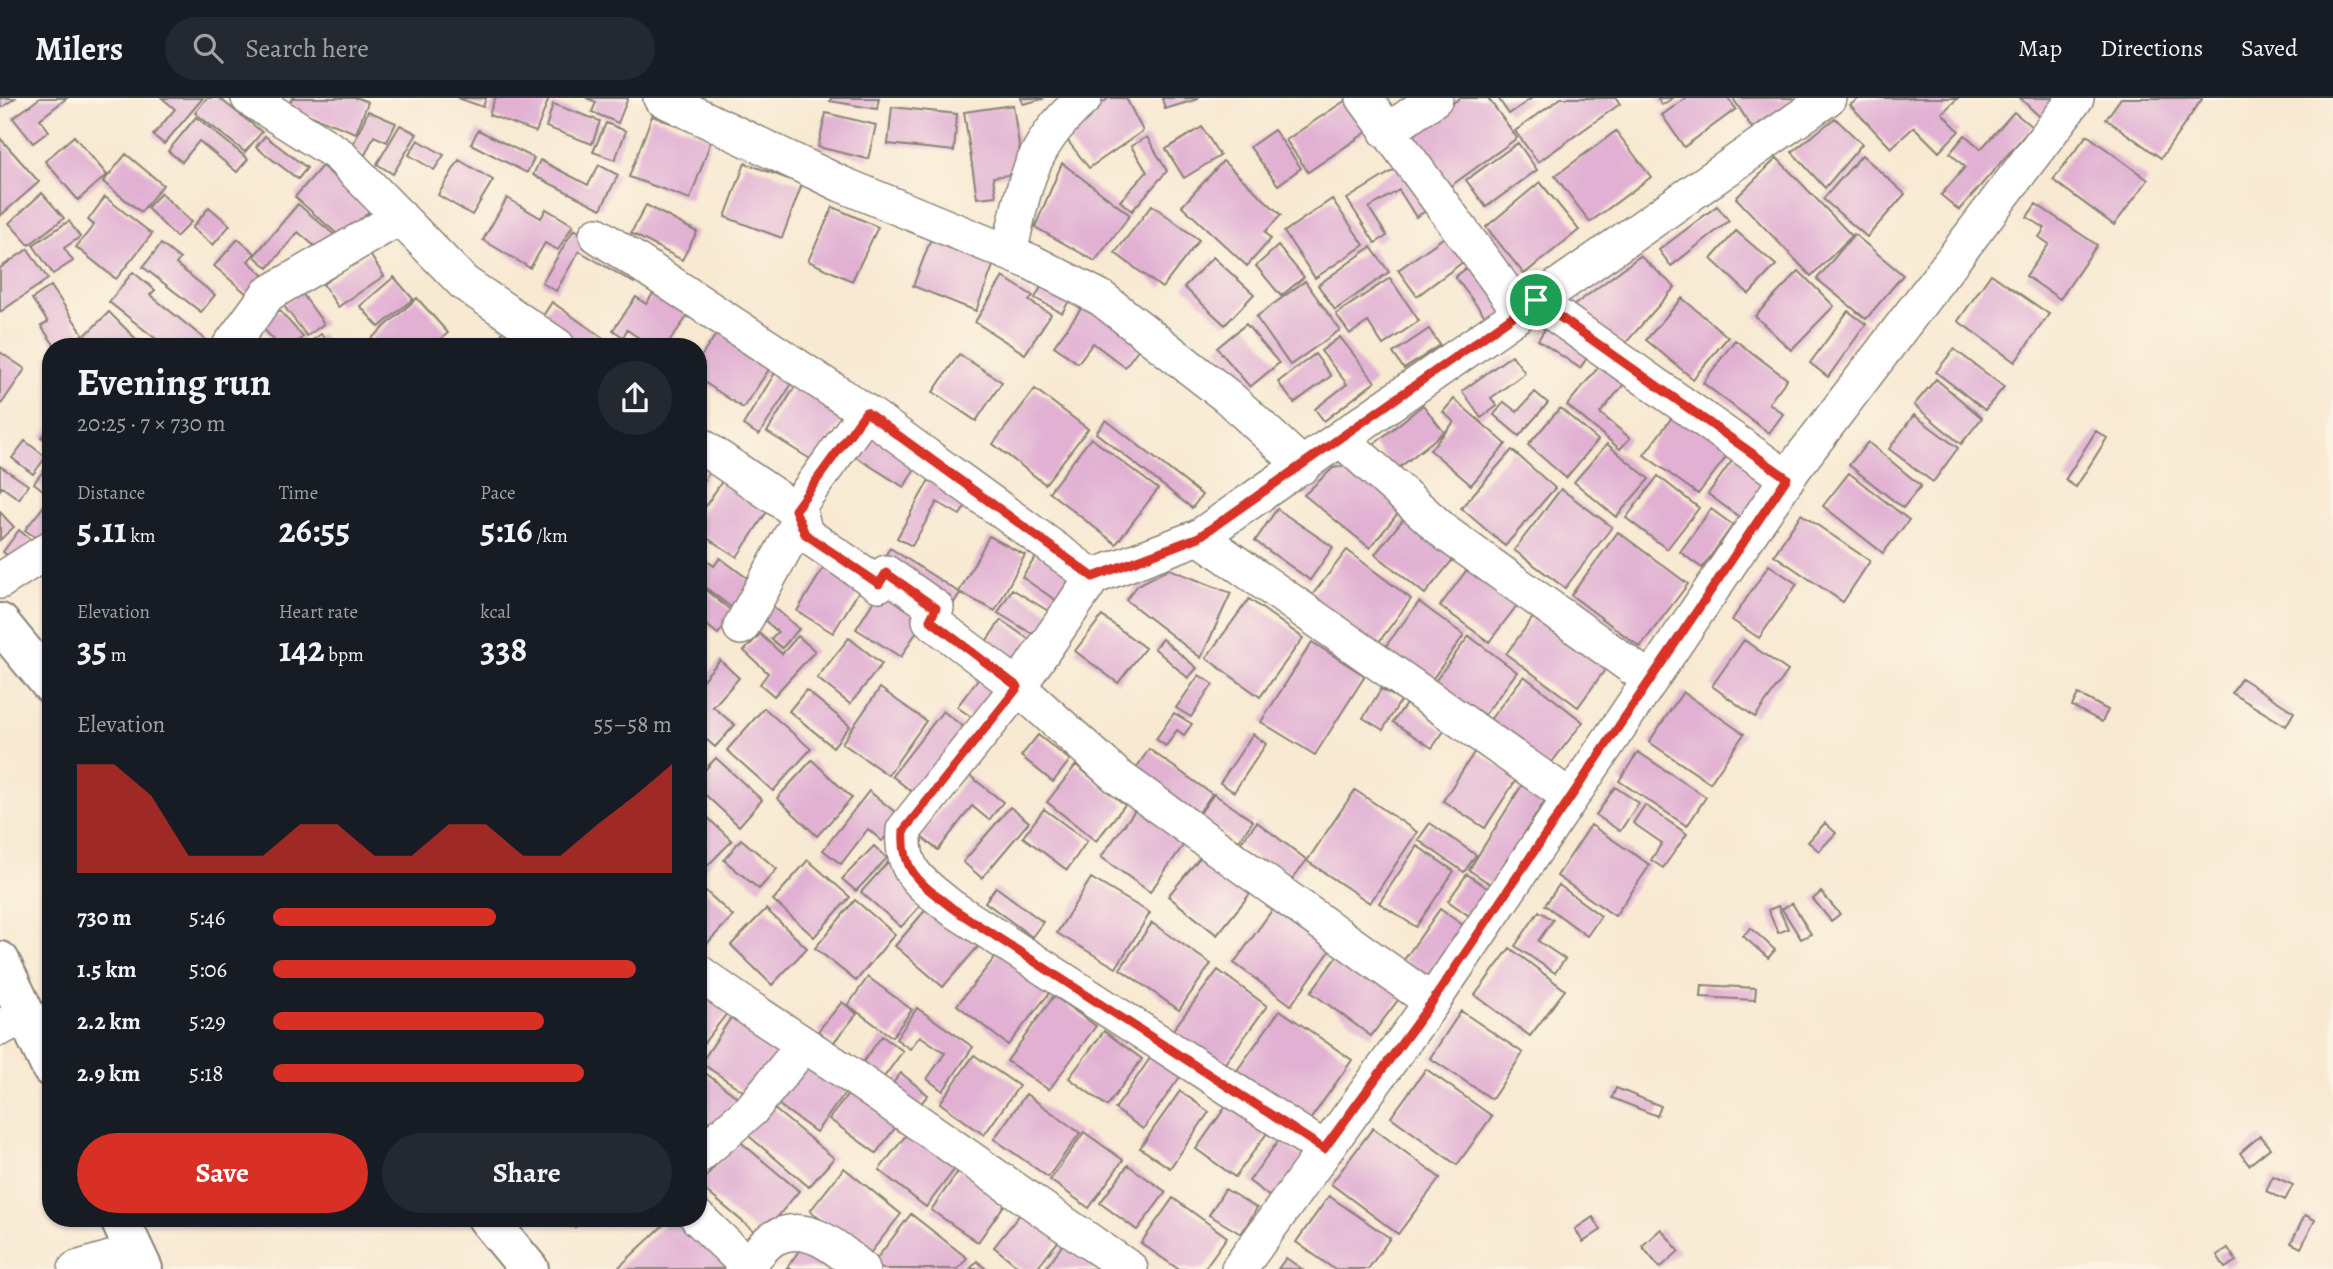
<!DOCTYPE html>
<html lang="en">
<head>
<meta charset="utf-8">
<style>
	:root { --surface:#171b24; --page:#242831; --text:#f1f3f6; --muted:#9ea1a6; --line:#363941; --accent:#d93025 }
	body { margin:0; font-family:Alegreya,serif; background:var(--page); color:var(--text); height:100vh; display:flex; flex-direction:column; font-size:26px; white-space:nowrap }
	* { box-sizing:border-box; margin:0 }
	p { font-size:23px; color:var(--muted) }
	.icon { flex:none; width:38px; height:38px; fill:none; stroke:currentColor; stroke-width:2; stroke-linecap:round; stroke-linejoin:round }
	.map { position:relative; flex:1; overflow:hidden }
	.panel { position:absolute; left:42px; top:240px; width:665px; height:889px; display:flex; flex-direction:column; background:var(--surface); border-radius:28px; box-shadow:0 2px 5px #0004 }
	.panel>* { flex:none }
	.pin { position:absolute; display:grid; place-items:center; width:60px; height:60px; color:#fff; margin:-30px; border:4px solid #fff; border-radius:50%; box-shadow:0 2px 7px #0007 }
	.round { display:grid; place-items:center; flex:none; width:74px; height:74px; border-radius:37px; background:var(--page) }
	.headline { display:flex; align-items:center; justify-content:space-between; height:119px; padding:0 35px }
	h1 { font-size:38px; font-weight:700; line-height:52px }
	.metrics { display:grid; grid-template-columns:repeat(3,1fr); gap:10px; height:119px; padding:7px 35px }
	.metrics div { display:grid; align-content:center }
	.metrics b { font-size:35px; font-weight:700 }
	.metrics small { font-size:19px; font-weight:400 }
	.metrics p { font-size:19px }
	.chart { height:196px; padding:14px 35px }
	.chart p { display:flex; justify-content:space-between }
	.chart svg { width:100%; height:126px; margin-top:7px; fill:var(--accent); opacity:.7 }
	.cta { display:flex; gap:14px; margin-top:auto; padding:14px 35px }
	.cta a { flex:1; height:80px; border-radius:42px; background:var(--accent); color:#fff; font-size:28px; font-weight:700; line-height:80px; text-align:center }
	.cta a+a { background:var(--page); color:var(--text) }
	ul { padding:0 35px; list-style:none; font-size:23px }
	li { display:grid; grid-template-columns:112px 84px 1fr; align-items:center; height:52px }
	li i { height:18px; border-radius:9px; background:var(--accent) }
	header { display:flex; align-items:center; gap:42px; box-sizing:border-box; height:98px; padding:0 35px; background:var(--surface); border-bottom:2px solid var(--line) }
	header strong { font-size:33px }
	nav { display:flex; gap:38px; margin-inline-start:auto; font-size:24px }
	.search { width:490px; height:63px; background:var(--page); display:flex; align-items:center; gap:18px; box-sizing:border-box; padding:0 24px; border-radius:38px; color:var(--muted); font-size:26px }
	.map>svg:first-child { display:block }
	.building { fill:#e1b0d3 }
	.lines { fill:none; stroke-linecap:round; stroke-linejoin:round }
	.minor-casing { stroke:#8a8277; stroke-width:38 }
	.highway-casing { stroke:#8a8277; stroke-width:42 }
	.minor { stroke:#fff; stroke-width:35 }
	.highway { stroke:#fff; stroke-width:38 }
	.route-casing { stroke:#fff; stroke-width:14 }
	.route { stroke:#d93025; stroke-width:9 }
</style>
</head>
<body>
<header>
<strong>Milers</strong>
<div class="search"><svg class="icon" aria-label="search" viewBox="0 0 24 24"><circle cx="10" cy="10" r="6"/><path d="M15 15l6 6"/></svg>Search here</div>
<nav><a>Map</a><a>Directions</a><a>Saved</a></nav>
</header>
<div class="map">
<svg width="2333" height="1171" viewBox="0 0 2333 1171">
	<rect width="100%" height="100%" fill="#fcf5e5"/>
	<filter id="ink" filterUnits="userSpaceOnUse"><feTurbulence type="fractalNoise" baseFrequency=".0143" numOctaves="2"/><feDisplacementMap in="SourceGraphic" scale="14" xChannelSelector="R" yChannelSelector="G"/><feConvolveMatrix kernelMatrix="1 2 1 2 8 2 1 2 1" color-interpolation-filters="sRGB"/></filter>
	<filter id="wash" filterUnits="userSpaceOnUse"><feTurbulence type="fractalNoise" baseFrequency=".00686" numOctaves="4" result="noise"/><feDisplacementMap in="SourceGraphic" scale="28" xChannelSelector="R" yChannelSelector="G"/><feGaussianBlur stdDeviation="1.57" result="paint"/><feColorMatrix in="noise" values="0 0 0 0 0 0 0 0 0 0 0 0 0 0 0 0 0 1.4 0 .05"/><feComposite in="paint" operator="in"/></filter>
	<g filter="url(#wash)">
		<rect width="100%" height="100%" fill="#f8e9d2"/>
		<g id="blocks">
			<path class="building" d="M0 0H15L1 10Z
				M40 0H67L40 21 49 33 33 45 13 20Z
				M162 0H203L164 46 153 37 175 11Z
				M207 0H219L262 34 245 54 195 15Z
				M292 0H358L368 4 356 35 288 9Z
				M458 0H486L483 9Z
				M495 0H549L536 34 489 17Z
				M586 0H628L618 25 592 14 596 4Z
				M831 0H879L877 11 830 3Z
				M1021 0H1042L1043 1 1023 6Z
				M1109 0H1126L1143 33 1089 70 1061 34Z
				M1162 0H1198V1L1165 11Z
				M1349 0 1377 27 1308 74 1286 42Z
				M1460 0H1488L1517 40 1438 97 1399 45Z
				M1498 0H1532L1509 16Z
				M1561 0H1616L1620 6 1538 64 1515 33Z
				M1657 0H1673L1662 7Z
				M1686 0H1728L1736 11 1684 49 1662 17Z
				M1733 0H1793L1795 2 1752 30Z
				M1860 0H1958L1942 15 1959 33 1939 54 1914 29 1891 50 1850 7Z
				M2020 0H2058L2040 19Z
				M2121 0H2201L2202 1 2161 60 2106 21Z
				M553 6 600 23 592 46 546 29Z
				M1013 7 1023 75 993 79 996 98 977 100 964 14Z
				M892 9 957 16 954 53 888 46Z
				M368 13 396 25 387 44 374 38 365 57 351 51Z
				M2014 14 2032 29 1959 112 1941 97 1965 69 1950 55 1965 37 1981 51Z
				M826 15 876 27 868 61 818 49Z
				M652 18 712 40 690 101 629 79Z
				M196 19 248 61 237 74 199 43 182 64 168 53Z
				M1835 20 1862 46 1825 90 1792 54Z
				M606 25 626 33 615 62 593 54Z
				M400 27 417 36 393 76 377 66Z
				M1202 29 1220 58 1184 80 1166 51Z
				M478 32 534 60 527 75 471 46Z
				M1274 32 1301 70 1278 87 1250 49Z
				M1616 33 1651 79 1590 124 1555 78Z
				M2087 37 2148 82 2114 127 2053 82Z
				M74 38 107 77 78 102 45 63Z
				M265 38 307 70 298 81 256 49Z
				M1147 39 1167 73 1132 113 1120 103 1147 74 1131 48Z
				M0 40 39 84 0 118Z
				M418 42 444 57 434 72 409 57Z
				M1518 45 1537 72 1486 109 1466 82Z
				M126 56 163 87 141 114 103 84Z
				M1862 57 1905 96 1867 139 1823 101Z
				M1777 60 1852 138 1811 178 1736 100Z
				M459 62 493 82 472 117 438 97Z
				M540 62 588 87 599 67 618 77 601 111 533 77Z
				M1223 63 1281 117 1265 134 1271 141 1247 168 1182 108Z
				M1407 64 1435 107 1416 119 1399 92 1369 110 1387 138 1375 145 1347 101Z
				M745 65 802 86 782 140 725 119Z
				M1062 65 1130 117 1095 163 1035 129Z
				M322 68 371 111 344 142 295 99Z
				M1540 84 1579 132 1524 176 1486 129Z
				M42 95 64 120 29 147 9 125Z
				M161 95 191 124 176 139 147 110Z
				M105 99 152 136 116 181 76 149 94 127 88 122Z
				M507 100 541 120 546 111 573 127 558 152 545 145 530 170 483 142Z
				M1332 101 1364 147 1315 180 1284 134Z
				M298 106 338 140 324 156 298 134 268 170 254 158Z
				M2036 106 2097 147 2060 201 2026 178 2049 146 2039 139 2045 130 2027 119Z
				M646 107 697 134 682 162 631 135Z
				M1152 107 1199 142 1162 190 1115 155Z
				M1717 108 1729 123 1671 168 1659 152Z
				M209 109 230 127 213 147 192 130Z
				M833 109 878 129 852 183 808 163Z
				M69 123 80 139 64 150 73 163 53 176 33 147Z
				M936 128 999 152 976 213 913 188Z
				M574 131 642 172 634 185 579 153 556 193 542 185Z
				M1453 133 1471 158 1417 198 1398 172Z
				M1736 133 1776 167 1749 196 1711 161Z
				M1854 136 1903 177 1866 221 1817 181Z
				M238 141 255 155 248 163 269 182 253 201 214 168Z
				M161 146 180 161 176 166 215 197 201 214 143 169Z
				M1278 148 1304 179 1281 198 1256 168Z
				M1371 149 1389 174 1335 212 1318 187Z
				M28 151 48 181 0 214V170Z
				M369 155 384 178 338 209 323 186Z
				M1640 158 1675 189 1624 247 1573 208Z
				M1213 159 1254 196 1225 227 1184 189Z
				M1476 163 1512 210 1491 226 1455 179Z
				M1799 173 1834 208 1791 252 1755 218Z
				M133 174 155 192 150 197 206 242 201 248H165L109 204Z
				M1048 176 1076 191 1062 215 1035 200Z
				M1991 176 2049 216 2015 264 1958 223Z
				M394 179 413 201 379 229 360 208Z
				M1003 179 1033 198 1029 203 1051 216 1025 256 975 224Z
				M1390 180 1419 223 1383 247 1368 224 1350 236 1336 216Z
				M1305 183 1340 232 1290 267 1256 219Z
				M660 185 694 209 666 248H651L627 232 623 239 613 232 636 199 646 206Z
				M51 188 83 236 64 248H55L41 228 48 224 32 201Z
				M301 194 324 226 307 238 283 207Z
				M417 200 448 235 433 248H363Z
				M1089 200 1145 242 1125 269 1093 245 1078 265 1054 248Z
				M1682 200 1728 239 1693 281 1646 242Z
				M552 204 603 240 597 248H581L541 221Z
				M279 212 303 239 292 248H279L261 228Z
				M1848 213 1866 226 1828 279 1810 265Z
				M109 214 139 244 134 248H74Z
				M510 224 525 235 516 248H493Z
				M1549 225 1591 254 1580 270 1538 242Z
				M1246 226 1279 265 1250 289 1217 250Z
				M722 228 774 264 743 310 698 280V263Z
				M1429 231 1440 247 1404 271 1393 255Z
				M321 236 331 248H304Z
				M1340 239 1375 284 1324 323 1315 311 1347 286 1321 253Z
				M1735 242 1787 281 1769 305 1783 316 1769 335 1703 285Z
				M1954 251 2004 289 1985 312 1936 274Z
				M0 254 25 271 0 308Z
				M959 256 1002 284 976 323 933 294Z
				M1315 256 1331 278 1294 305 1278 284Z
				M1512 257 1525 275 1491 300 1497 308 1481 320 1462 293Z
				M1606 260 1630 279 1600 315 1630 340 1620 351 1567 307Z
				M783 262 800 273 759 337 743 327Z
				M801 279 850 309 815 364 767 334Z
				M1936 281 1982 320 1961 346 1914 307Z
				M1035 291 1088 331 1045 386 993 346Z
				M1535 294 1548 305 1519 338 1494 317 1504 304 1517 314Z
				M1454 301 1506 346 1471 387 1430 352 1454 324 1443 314Z
				M1423 307 1444 334 1395 373 1374 346Z
				M1560 310 1598 342 1566 380 1528 347Z
				M1679 310 1733 350 1698 396 1644 357Z
				M1914 317 1958 350 1933 384 1889 351Z
				M1106 322 1202 397 1192 410 1096 335Z
				M51 328V347L41 339Z
				M2096 333 2107 340 2076 389 2065 382Z
				M872 335 919 364 904 389 851 356Z
				M1091 340 1158 391 1116 446 1049 394Z
				M25 343 46 359 33 376 12 360Z
				M1868 344 1921 388 1903 410 1849 367Z
				M1607 346 1649 381 1616 419 1574 384Z
				M698 348 718 361 702 386 698 383Z
				M1512 352 1555 390 1505 448 1461 410Z
				M1739 353 1774 378 1742 421 1708 396Z
				M51 363V393L48 396 34 385Z
				M1356 366 1407 404 1370 450 1304 397 1333 370Z
				M0 368 28 387 19 401 2 389 0 392Z
				M1849 375 1909 422 1883 455 1823 408Z
				M726 377 772 406 737 459 698 434V420Z
				M1658 378 1699 410 1667 451 1626 420Z
				M929 382 968 404 960 417 937 404 912 448 897 440Z
				M1561 391 1612 429 1565 490 1514 452Z
				M47 404 51 407V433L42 444 25 432Z
				M1277 411 1333 449 1310 482 1255 443Z
				M1711 411 1733 427 1702 470 1680 454Z
				M0 414 14 429 0 442Z
				M1409 414 1459 454 1425 496 1375 456Z
				M1801 416 1870 463 1843 504 1774 457Z
				M19 432 31 442 15 463 3 454Z
				M1618 434 1688 486 1640 549 1571 497Z
				M989 438 1025 457 995 513 959 494Z
				M890 450 960 495 950 511 880 466Z
				M1042 450 1084 480 1064 508 1022 479Z
				M1347 452 1411 501 1375 549 1310 500Z
				M698 456 714 468 720 460 755 486 735 512 698 484Z
				M828 463 864 485 833 535 797 513Z
				M1472 465 1521 502 1489 544 1440 508Z
				M1769 467 1797 486 1759 540 1732 522Z
				M1169 471 1231 495 1201 560 1126 502 1138 487Z
				M887 482 931 510 901 559 856 531Z
				M698 486 734 515 718 536 698 520Z
				M1012 491 1055 517 1041 541 998 515Z
				M764 500 799 531 782 550 771 541 778 534 753 512Z
				M1249 501 1303 540 1260 599 1206 560Z
				M1419 504 1464 537 1428 587 1382 553Z
				M1540 510 1612 562 1578 609 1506 556Z
				M1102 518 1145 550 1118 585 1075 553Z
				M1001 522 1031 543 1014 566 985 545Z
				M760 536 782 556 798 538 815 553 774 598 760 586 768 575 744 553Z
				M1469 538 1517 574 1480 623 1433 586Z
				M849 540 882 566 850 606 817 580Z
				M1162 541 1197 570 1188 580 1154 550Z
				M1744 542 1788 573 1755 619 1712 588Z
				M1312 544 1365 578 1315 657 1261 624Z
				M720 562 739 580 713 609 735 627 715 649 698 634V587Z
				M986 570 1005 583 976 622 957 609Z
				M1199 577 1213 586 1191 619 1176 610Z
				M1524 578 1583 624 1548 669 1489 623Z
				M2241 580 2294 614 2286 628 2232 595Z
				M880 590 926 623 888 677 842 645Z
				M1381 591 1401 602 1383 632 1363 620Z
				M806 592 850 628 833 649 789 613Z
				M1683 594 1744 636 1710 685 1649 644Z
				M2078 596 2108 612 2102 624 2072 608Z
				M1406 606 1444 633 1432 650 1393 624Z
				M764 610 811 651 773 693 727 652Z
				M943 613 971 635 921 701 892 678Z
				M1174 615 1192 626 1184 637 1177 632 1166 648 1156 641Z
				M1253 636 1266 646 1234 694 1220 685Z
				M1038 637 1070 662 1053 684 1021 658Z
				M1149 651 1212 696 1196 719 1133 675Z
				M1475 653 1517 680 1485 730 1443 703Z
				M1638 654 1706 699 1687 728 1619 683Z
				M716 660 762 702 739 728 698 690V679Z
				M812 662 852 700 817 738 777 700Z
				M1076 667 1125 707 1096 743 1047 704Z
				M969 677 1003 704 989 722 972 708 938 752 920 738Z
				M1522 687 1545 702 1492 787 1469 772Z
				M1615 689 1639 705 1620 733 1596 717Z
				M1355 692 1417 734 1370 805 1307 763Z
				M869 693 901 719 882 743 868 731 841 766 823 752Z
				M1214 696 1253 723 1237 745 1198 718Z
				M1139 707 1187 742 1150 794 1101 759Z
				M1645 707 1687 736 1663 770 1651 762 1662 745 1633 725Z
				M1010 709 1029 724 982 780 963 764Z
				M1044 711 1087 743 1067 772 1023 739Z
				M704 716 732 743 698 777V722Z
				M1257 724 1307 762 1289 785 1239 747Z
				M1430 725 1476 757 1464 774 1418 742Z
				M1825 725 1836 735 1819 753 1808 744Z
				M1591 727 1650 767 1615 818 1557 778Z
				M741 741 777 771 759 791 724 762Z
				M874 748 887 760 856 793 842 781Z
				M1417 748 1454 773 1416 829 1379 805Z
				M1206 752 1254 791 1217 837 1168 798Z
				M808 762 850 799 814 839 773 802Z
				M889 763 929 798 901 829 861 794Z
				M1467 776 1494 795 1475 822 1448 803Z
				M1091 780 1150 815 1116 870 1057 835Z
				M698 786 733 818 698 855Z
				M1559 787 1601 818 1587 838 1545 807Z
				M996 789 1043 824 1032 839 985 804Z
				M1821 794 1840 816 1831 823 1813 801Z
				M855 802 895 836 856 883 815 850Z
				M933 803 982 844 943 889 895 848Z
				M1278 804 1335 846 1291 907 1234 865Z
				M1792 805 1811 836 1801 841 1782 811Z
				M1778 808 1788 831 1778 835 1768 812Z
				M766 811 807 850 772 887 731 847Z
				M1440 811 1470 832 1434 883 1404 862Z
				M1539 813 1553 822 1538 843 1565 861 1555 875 1515 848Z
				M1152 825 1211 866 1179 912 1120 871Z
				M1751 830 1775 852 1768 860 1743 838Z
				M1004 848 1055 888 1008 947 957 907Z
				M1343 850 1404 894 1371 938 1311 894Z
				M1510 850 1565 892 1530 938 1475 897Z
				M1218 872 1267 908 1223 968 1173 932Z
				M868 879 912 912 892 939 848 907Z
				M1702 887 1756 890 1755 902 1701 899Z
				M698 891 728 914 703 946 698 942Z
				M1054 898 1096 928 1049 992 1007 963Z
				M842 904 857 916 833 945 818 933Z
				M917 910 973 949 943 993 927 981 945 955 920 938 910 951 896 941Z
				M1280 912 1352 962 1305 1029 1233 978Z
				M1461 913 1523 955 1492 1001 1430 960Z
				M734 915 788 951 755 1001 701 965Z
				M1104 933 1142 961 1107 1008 1069 980Z
				M882 938 903 953 881 983 861 967Z
				M1153 956 1182 976 1143 1031 1115 1011Z
				M974 957 1019 988 984 1037 940 1005Z
				M801 959 847 992 816 1034 771 1001Z
				M700 971 737 999 715 1028 698 1016Z
				M1426 971 1492 1018 1457 1067 1391 1019Z
				M901 975 928 997 917 1010 890 989Z
				M853 990 899 1025 876 1055 829 1021Z
				M1616 990 1661 1008 1657 1018 1612 1000Z
				M1180 993 1209 1014 1170 1070 1140 1050Z
				M1026 996 1080 1035 1048 1079 994 1041Z
				M767 1005 834 1060 809 1089 743 1033Z
				M1227 1007 1267 1035 1235 1079 1196 1051Z
				M913 1028 960 1064 926 1109 879 1072Z
				M1373 1030 1440 1080 1398 1136 1331 1086Z
				M1084 1034 1123 1062 1089 1110 1050 1082Z
				M2260 1038 2270 1050 2249 1067 2240 1055Z
				M737 1041 799 1093 761 1139 699 1087Z
				M1279 1042 1303 1060 1273 1101 1249 1083Z
				M1128 1067 1166 1094 1137 1132 1100 1105Z
				M844 1070 901 1116 867 1159 810 1113Z
				M960 1071 1007 1103 978 1144 931 1112Z
				M2273 1078 2293 1087 2285 1102 2266 1093Z
				M1225 1091 1257 1110 1241 1136 1209 1117Z
				M1329 1098 1390 1140 1368 1171H1334L1296 1144Z
				M1173 1100 1227 1139 1204 1171H1178L1141 1145Z
				M1025 1110 1062 1139 1036 1171H1021L994 1149Z
				M911 1116 967 1160 958 1171H883L874 1164Z
				M2305 1117 2315 1122 2301 1150 2291 1145Z
				M1593 1119 1601 1132 1583 1144 1575 1131Z
				M568 1120H587L575 1129Z
				M671 1120H681L730 1171H617Z
				M1661 1131 1679 1153 1660 1170 1642 1148Z
				M1067 1141 1110 1171H1045Z
				M806 1143 846 1171H786Z
				M2228 1150 2236 1163 2225 1170 2217 1157Z
				M1286 1160 1302 1171H1278Z
				M977 1163 986 1171H970Z"/>
		</g>
	</g>
	<g filter="url(#ink)">
		<use href="#blocks" fill-opacity="0" stroke="#8a8277" stroke-width="2"/>
		<g class="lines">
			<g class="minor-casing">
				<path id="minor" d="M249 0 338 56 464 185 557 248
					M661 0 841 86 1031 164 1101 200 1228 299 1303 368
					M1364 0 1520 213
					M1387 34 1435 0
					M597 137 866 314 1093 479
					M1009 155C1025 86 1028 49 1084 0
					M1536 203 1787 380
					M230 248 268 196 400 119
					M1341 341 1447 436 1649 581
					M698 346 795 412
					M801 420 805 436 879 486 886 475 936 510 930 522 1018 589 1117 678 1432 904
					M1199 439 1570 699
					M0 483 51 450
					M741 529 801 420 795 412 866 314
					M698 874C744 909 792 938 840 970 937 1037 1032 1105 1130 1171
					M0 930 26 916
					M1324 1051 952 810C921 785 901 775 904 732L1018 589 1093 479 1199 439 1828 0
					M698 1058 751 1012 803 948
					M698 1120 747 1167
					M76 1171 134 1154
					M743 1171C753 1162 763 1146 774 1140 808 1122 839 1152 862 1171
					M1239 1171 1432 904 1794 370 2076 0"/>
			</g>
			<g class="highway-casing">
				<path id="highway" d="M0 525 51 587
					M0 863 51 970
					M119 1120 143 1171
					M487 1120 529 1171"/>
			</g>
			<use href="#minor" class="minor"/>
			<use href="#highway" class="highway"/>
		</g>
	</g>
	<g class="lines" filter="url(#ink)">
		<g class="route-casing">
			<path id="route" d="M1536 202 1787 380 1432 904 1324 1051 952 810C921 785 901 775 904 732L1018 589 930 522 936 510 886 475 879 486 805 436 795 412 866 314 1093 479 1199 439Z"/>
		</g>
		<use href="#route" class="route"/>
	</g>
</svg>
<div class="pin" style="left:1536px;top:202px;background:#1e9e55"><svg class="icon" aria-label="arrive" viewBox="0 0 24 24"><path d="M6 21V4h12l-3 4 3 4H6"/></svg></div>
<section class="panel">
<div class="headline"><div><h1>Evening run</h1><p>20:25 · 7 × 730 m</p></div><a class="round"><svg class="icon" aria-label="share" viewBox="0 0 24 24"><path d="M12 15V3M7 8l5-5 5 5M5 13v7h14v-7"/></svg></a></div>
<div class="metrics">
<div><p>Distance</p><b>5.11<small> km</small></b></div>
<div><p>Time</p><b>26:55</b></div>
<div><p>Pace</p><b>5:16<small> /km</small></b></div>
</div>
<div class="metrics">
<div><p>Elevation</p><b>35<small> m</small></b></div>
<div><p>Heart rate</p><b>142<small> bpm</small></b></div>
<div><p>kcal</p><b>338</b></div>
</div>
<div class="chart"><p><span>Elevation</span>55–58 m</p>
<svg viewBox="0 0 160 44" preserveAspectRatio="none"><path d="M0 44V6L10 6L20 17L30 38L40 38L50 38L60 27L70 27L80 38L90 38L100 27L110 27L120 38L130 38L140 27L150 17L160 6V44z"/></svg>
</div>
<ul>
<li><b>730 m</b>5:46<i style="width:56%"></i></li>
<li><b>1.5 km</b>5:06<i style="width:91%"></i></li>
<li><b>2.2 km</b>5:29<i style="width:68%"></i></li>
<li><b>2.9 km</b>5:18<i style="width:78%"></i></li>
</ul>
<div class="cta"><a>Save</a><a>Share</a></div>
</section>
</div>
</body>
</html>
